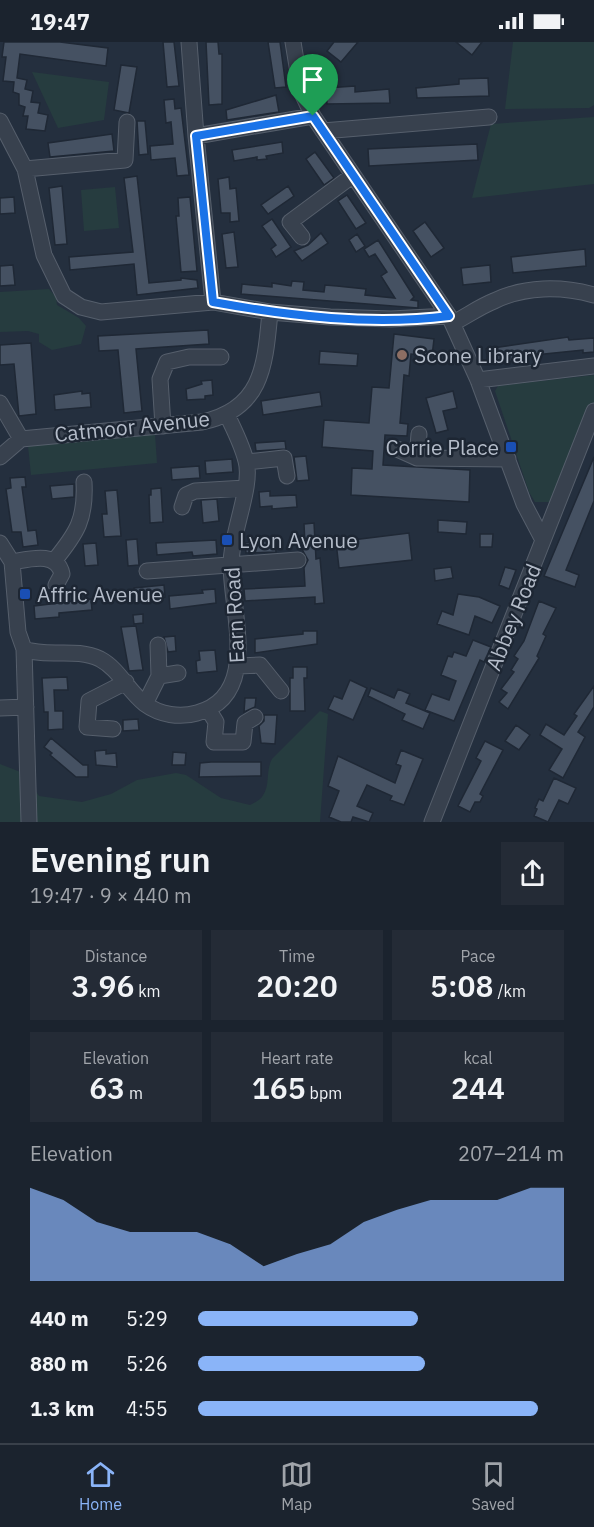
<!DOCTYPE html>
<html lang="en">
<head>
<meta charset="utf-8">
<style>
	:root { --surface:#1b232e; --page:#242b36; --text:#f1f3f6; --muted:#a0a4aa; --line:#39404a; --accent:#8ab4f8 }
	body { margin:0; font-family:"IBM Plex Sans",sans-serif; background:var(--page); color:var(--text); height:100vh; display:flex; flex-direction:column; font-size:22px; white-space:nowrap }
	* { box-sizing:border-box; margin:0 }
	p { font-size:20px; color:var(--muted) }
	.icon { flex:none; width:33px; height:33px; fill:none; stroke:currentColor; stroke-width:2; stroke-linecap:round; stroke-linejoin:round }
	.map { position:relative; height:780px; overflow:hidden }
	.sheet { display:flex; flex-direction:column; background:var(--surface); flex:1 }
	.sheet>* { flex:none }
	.pin { position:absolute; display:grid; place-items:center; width:51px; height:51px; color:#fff; margin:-62px -26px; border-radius:50% 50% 50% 0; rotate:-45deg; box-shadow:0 0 6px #0007 }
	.pin .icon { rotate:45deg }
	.round { display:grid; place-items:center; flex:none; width:63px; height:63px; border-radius:0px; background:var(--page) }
	.headline { display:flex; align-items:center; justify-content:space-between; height:102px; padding:0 30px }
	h1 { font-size:33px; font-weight:600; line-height:45px }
	.metrics { display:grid; grid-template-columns:repeat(3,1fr); gap:9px; height:102px; padding:6px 30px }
	.metrics div { display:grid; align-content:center; border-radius:0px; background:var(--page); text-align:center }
	.metrics b { font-size:30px; font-weight:600 }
	.metrics small { font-size:16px; font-weight:400 }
	.metrics p { font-size:16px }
	.chart { height:168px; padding:12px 30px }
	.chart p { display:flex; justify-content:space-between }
	.chart svg { width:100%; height:108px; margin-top:6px; fill:var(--accent); opacity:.7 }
	ul { padding:0 30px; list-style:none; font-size:20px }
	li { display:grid; grid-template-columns:96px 72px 1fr; align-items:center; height:45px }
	li i { height:15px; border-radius:8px; background:var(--accent) }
	.status { display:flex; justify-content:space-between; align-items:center; height:42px; padding:0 30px; background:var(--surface); direction:ltr }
	.status svg { height:16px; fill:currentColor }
	.tab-bar { display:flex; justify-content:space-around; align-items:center; height:84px; border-top:2px solid var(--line); background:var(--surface); font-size:16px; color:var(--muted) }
	.tab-bar a { display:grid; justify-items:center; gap:3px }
	.tab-bar .selected { color:var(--accent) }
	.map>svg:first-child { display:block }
	.green { fill:#263c3f }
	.building { fill:#455162; stroke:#1f2835; stroke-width:1.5 }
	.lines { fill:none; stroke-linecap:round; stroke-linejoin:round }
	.minor-casing { stroke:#565f6c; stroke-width:17 }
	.minor { stroke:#38414e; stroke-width:15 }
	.route-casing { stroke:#fff; stroke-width:12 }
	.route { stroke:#1a73e8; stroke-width:8 }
	.education-dot { fill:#8d6e63; stroke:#1d2633; stroke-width:2 }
	.transit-dot { fill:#1a4fb4; stroke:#1d2633; stroke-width:2 }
	.labels { text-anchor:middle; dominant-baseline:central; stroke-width:5; stroke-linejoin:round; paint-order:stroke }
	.poi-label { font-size:21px; fill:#b4bcc9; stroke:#1d2633; text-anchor:start }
	.street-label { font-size:21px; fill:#b4bcc9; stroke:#1d2633 }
</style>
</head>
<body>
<div class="status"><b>19:47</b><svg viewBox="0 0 49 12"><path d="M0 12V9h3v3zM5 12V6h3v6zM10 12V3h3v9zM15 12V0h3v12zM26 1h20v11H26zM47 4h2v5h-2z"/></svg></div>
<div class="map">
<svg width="594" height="780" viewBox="0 0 594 780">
	<rect width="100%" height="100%" fill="#242f3e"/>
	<path class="green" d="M513 0H594V63L589 66 505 67Z
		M32 30 109 40 104 78 58 86Z
		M594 75V142L472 156 491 82Z
		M115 145 119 186 84 189 81 148Z
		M49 247 56 255 57 263 79 276 86 284 81 302 52 308 39 300V292L28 289 0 290V250Z
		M594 333V368L552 460H535L529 450 495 349 498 344Z
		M155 392 157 421 31 433 28 404Z
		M320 669 328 672 320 780H0V722L23 731 39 754 82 760 111 752 137 738 176 731 186 733 221 756 250 763C254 761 260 758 262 755 271 743 265 730 272 717Z"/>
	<path class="building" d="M4 0H60L108 6 106 24 20 12 17 36 27 38 25 47 33 49 31 60 40 61 38 71 48 73 45 89 26 87 28 74H23L25 65 19 63V52L13 50 14 40 3 39 6 15H2Z
		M163 0H174L179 44 167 45Z
		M206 0H218L219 12H222V62L209 63Z
		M268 0H280L286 45 275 46Z
		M334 0H358L341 20 327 9Z
		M456 0H482L472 13Z
		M121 23 137 25 129 71 114 68Z
		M488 36 489 54 417 56 416 46 459 42V37Z
		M355 44V50L389 47 390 61 327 62 326 46Z
		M276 53 279 70 227 78 226 68Z
		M174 57 175 67 181 66 189 133 177 134 175 116 151 118 150 104 173 102 171 80 166 81 164 58Z
		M137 79H145L148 112 139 113Z
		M112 92 114 109 50 115 48 101Z
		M282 100 283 111 266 114 267 117 257 118V115L234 119 232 108Z
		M477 102 478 118 369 124 368 107Z
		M315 110 334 136 324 143 306 117Z
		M137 134 149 241 181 238V236L197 238 198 246 137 253 134 222 70 228 69 215 133 210 124 136Z
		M229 135 230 147 236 146 239 179 230 180V171H221L218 137Z
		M62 144 67 202 55 203 49 146Z
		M288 144 294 154 268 172 261 163Z
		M347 153 366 181 356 187 338 159Z
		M14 155 15 171 0 172V156Z
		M190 155 197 229 181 230 176 174H179L178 156Z
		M272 177 291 205 276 215 271 207 276 203 262 184Z
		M425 180 444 206 431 215 413 189Z
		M234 190 238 225 226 226 222 192Z
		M321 191 328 201 302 219 294 209 308 203Z
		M357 192 365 204 356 210 349 198Z
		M378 198 414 255 411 258 418 259V266L241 252 242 242 272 245V241L291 244 292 239 304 240 303 248 324 250 325 243 337 244 366 247 365 253 395 256 381 234 387 230 375 212 369 215 364 207Z
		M585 207 586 224 513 231 511 215Z
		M13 223 15 243 0 244V224Z
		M490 223 491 240 463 243 461 226Z
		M208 288 209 302 136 307 142 369 124 371 118 308 99 309 98 294Z
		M394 292 434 297 432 314 411 312 409 334 404 333 400 381 408 382 407 394 385 393 383 423 470 428 469 460 351 453 352 426 372 427 373 409 322 405 324 378 369 381 372 345 389 346Z
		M568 295 569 298 594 296V310L583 311V308L515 315V319L488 322 486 307Z
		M31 301 36 372 19 374 14 322 0 323V303Z
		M320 309 358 312 357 324 319 322Z
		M212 338 213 353 205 354V357L187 358 186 347 202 342 201 339Z
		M82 349V352L90 351 91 365 55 368 54 353Z
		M453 349 457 366 443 369 448 388 436 391 426 356Z
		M320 350 322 364 263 373 261 359Z
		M285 399 286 407 256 409 255 401Z
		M306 414 309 438 297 439 294 415Z
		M594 415V459L566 528 579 533 575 545 544 534Z
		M232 417 233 430 206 432 205 419Z
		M199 424 200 436 172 438 171 426Z
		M25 435 26 445H22L28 489 36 488 38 503 23 505 21 490H12L6 447 11 446 10 436Z
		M74 442V455L52 457 50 444Z
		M161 446 163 480 150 481 149 453H151V447Z
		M117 448 121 494 104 495 102 472H107L105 449Z
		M270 449V454L296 453 297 465 272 467V464L260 465 259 450Z
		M217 457 219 479 203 481 201 458Z
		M438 478 467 480 466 492 438 490Z
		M314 481 316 517 320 516 324 561 315 562V555L245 559 244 547 305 544 304 526 308 518 303 509 302 502H305L304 482Z
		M409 491 412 518 339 526 336 500Z
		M480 492H493L492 505H480Z
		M137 497 139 523 128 524 126 498Z
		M216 498 217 512 193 514 192 510 157 513 156 501Z
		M275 498 276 510 246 511 245 501Z
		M96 501 98 523 85 524 83 502Z
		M451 525 453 536 435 539 434 527Z
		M505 525 516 528 509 547 499 543Z
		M164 543 165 555 135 558 134 546Z
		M215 547 216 561 170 567 169 554 203 551 202 548Z
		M458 552 479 555 500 564 492 581 475 574 469 593 437 582 442 569 453 573Z
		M91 557 92 568 59 571V575L35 577 34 564Z
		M539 559 556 566 543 592 546 594 537 614 539 616 508 667 499 660 507 651 501 647 514 630 511 628 518 617 514 614 524 599Z
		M143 572V581L134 582 133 573Z
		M136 584 143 628 129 629 121 585Z
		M303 589H317V602L255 611V597L303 592Z
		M175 594 176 609 168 610 164 595Z
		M473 598 491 605 484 620 480 618 454 679 425 668 432 652 449 658 456 639 441 633 448 614 452 615 454 610 466 614Z
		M215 608 217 629 197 631 196 619 200 618 199 609Z
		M293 625H307V636H304L305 669H290V636H293Z
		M67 635 68 648H54L55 669H63V687L48 688V670H44L42 636Z
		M350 638 367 646 353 678 328 667 334 654 342 657Z
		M594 644V665L578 690 585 695 563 736 549 728 562 707 540 693 546 682 564 693 577 674 574 672Z
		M371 646 394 656 398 647 410 652 406 661 430 671 423 687 402 678 405 672 368 654Z
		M245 656H256L255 665 244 670Z
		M264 673H277L275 702 261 701 259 684 264 679Z
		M138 677 139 688 123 689V678Z
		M516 683 530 693 519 708 505 699Z
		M51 696 83 723H88V735H76L50 713 52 711 44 705Z
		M485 699 503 708 480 752 483 754 480 760H475L470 770 458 764 481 719 476 716Z
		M106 708V712L116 711 117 725 96 723 95 709Z
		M401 708 423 717 404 763 390 758 392 754 367 743 357 764 373 771 369 780 353 775 351 780H341L329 775 339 749 328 744 338 714 395 741 401 724 396 722Z
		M173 710 186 711 185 723H172Z
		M211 720H261V734L199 735 200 721Z
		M554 736 576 746 568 762 559 758 548 780 534 774 537 767 535 766 539 757 543 759Z"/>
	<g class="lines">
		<g class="minor-casing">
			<path id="minor" d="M189 0 196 94 213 260
				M293 0 301 49 313 74 449 274 478 338 524 462 543 498
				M0 79 25 127 44 213 64 254 81 265 101 270 213 260 270 270 330 275 391 277 449 274
				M323 89 489 75
				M196 94 313 74
				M25 127 125 118 127 80
				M302 195 290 180 352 134
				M453 281C467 274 479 265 494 259 525 244 561 244 594 253
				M478 338 594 324
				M0 361 21 397
				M163 384 160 337 167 320 189 315H221
				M397 407 417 416 508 417
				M0 415 21 397 202 380C263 367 265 323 270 270
				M417 416 419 392
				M247 420 284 416 287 434
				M182 465 186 453 195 449 245 446
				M0 501 12 520 18 590 24 607 29 780
				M54 519C77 491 86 477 84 440
				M12 520C30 517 57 509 62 532L56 543
				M147 529 298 518
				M24 607C48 616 75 605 100 617 119 627 128 649 145 662 160 673 180 676 197 671 261 654 231 570 231 522 231 491 253 444 246 419 242 403 234 387 227 373
				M238 624 260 623 281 649
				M159 634 178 631
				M145 662 159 634 158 603
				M0 666 26 665
				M208 667 216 680 214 700H243L245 681 255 675
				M113 687 87 685 89 659 126 640
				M432 780 594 369"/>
		</g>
		<use href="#minor" class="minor"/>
	</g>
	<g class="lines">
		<g class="route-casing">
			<path id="route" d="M313 74 449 274C372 284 290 274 213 260L196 94Z"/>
		</g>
		<use href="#route" class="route"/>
	</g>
	<circle class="education-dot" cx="402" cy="313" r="6"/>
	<g class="transit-dot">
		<rect x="505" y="399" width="12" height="12" rx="3"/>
		<rect x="221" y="492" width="12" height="12" rx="3"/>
		<rect x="19" y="546" width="12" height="12" rx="3"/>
	</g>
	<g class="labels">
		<g class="poi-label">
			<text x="414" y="313">Scone Library</text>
			<text x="499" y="405" text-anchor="end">Corrie Place</text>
			<text x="239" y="498">Lyon Avenue</text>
			<text x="37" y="552">Affric Avenue</text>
		</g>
		<g class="street-label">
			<text transform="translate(132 384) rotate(-6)">Catmoor Avenue</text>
			<text transform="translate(234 573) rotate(-93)">Earn Road</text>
			<text transform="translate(513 575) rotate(-68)">Abbey Road</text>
		</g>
	</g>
</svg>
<div class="pin" style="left:313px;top:74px;background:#1e9e55"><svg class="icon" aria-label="arrive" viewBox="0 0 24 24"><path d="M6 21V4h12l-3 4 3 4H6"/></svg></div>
</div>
<section class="sheet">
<div class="headline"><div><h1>Evening run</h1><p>19:47 · 9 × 440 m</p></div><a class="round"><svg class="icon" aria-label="share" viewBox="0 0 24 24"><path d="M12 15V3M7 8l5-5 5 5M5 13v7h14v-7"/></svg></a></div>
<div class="metrics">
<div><p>Distance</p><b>3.96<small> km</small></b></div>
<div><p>Time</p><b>20:20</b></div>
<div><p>Pace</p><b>5:08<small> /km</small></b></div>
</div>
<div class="metrics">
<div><p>Elevation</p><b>63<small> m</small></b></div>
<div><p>Heart rate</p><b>165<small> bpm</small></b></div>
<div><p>kcal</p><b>244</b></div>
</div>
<div class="chart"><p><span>Elevation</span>207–214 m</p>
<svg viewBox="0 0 160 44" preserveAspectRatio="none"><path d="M0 44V6L10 11L20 20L30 24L40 24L50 24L60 29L70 38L80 33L90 29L100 20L110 15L120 11L130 11L140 11L150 6L160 6V44z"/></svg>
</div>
<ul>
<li><b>440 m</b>5:29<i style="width:60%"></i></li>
<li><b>880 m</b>5:26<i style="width:62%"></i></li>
<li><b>1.3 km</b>4:55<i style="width:93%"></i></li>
</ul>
</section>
<nav class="tab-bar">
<a class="selected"><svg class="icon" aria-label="home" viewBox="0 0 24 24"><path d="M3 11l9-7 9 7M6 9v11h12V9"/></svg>Home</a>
<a><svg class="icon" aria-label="map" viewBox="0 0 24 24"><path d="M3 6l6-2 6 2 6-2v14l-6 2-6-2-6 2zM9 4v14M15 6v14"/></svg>Map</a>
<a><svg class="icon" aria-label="saved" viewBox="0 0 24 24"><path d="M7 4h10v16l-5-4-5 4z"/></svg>Saved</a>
</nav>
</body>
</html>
